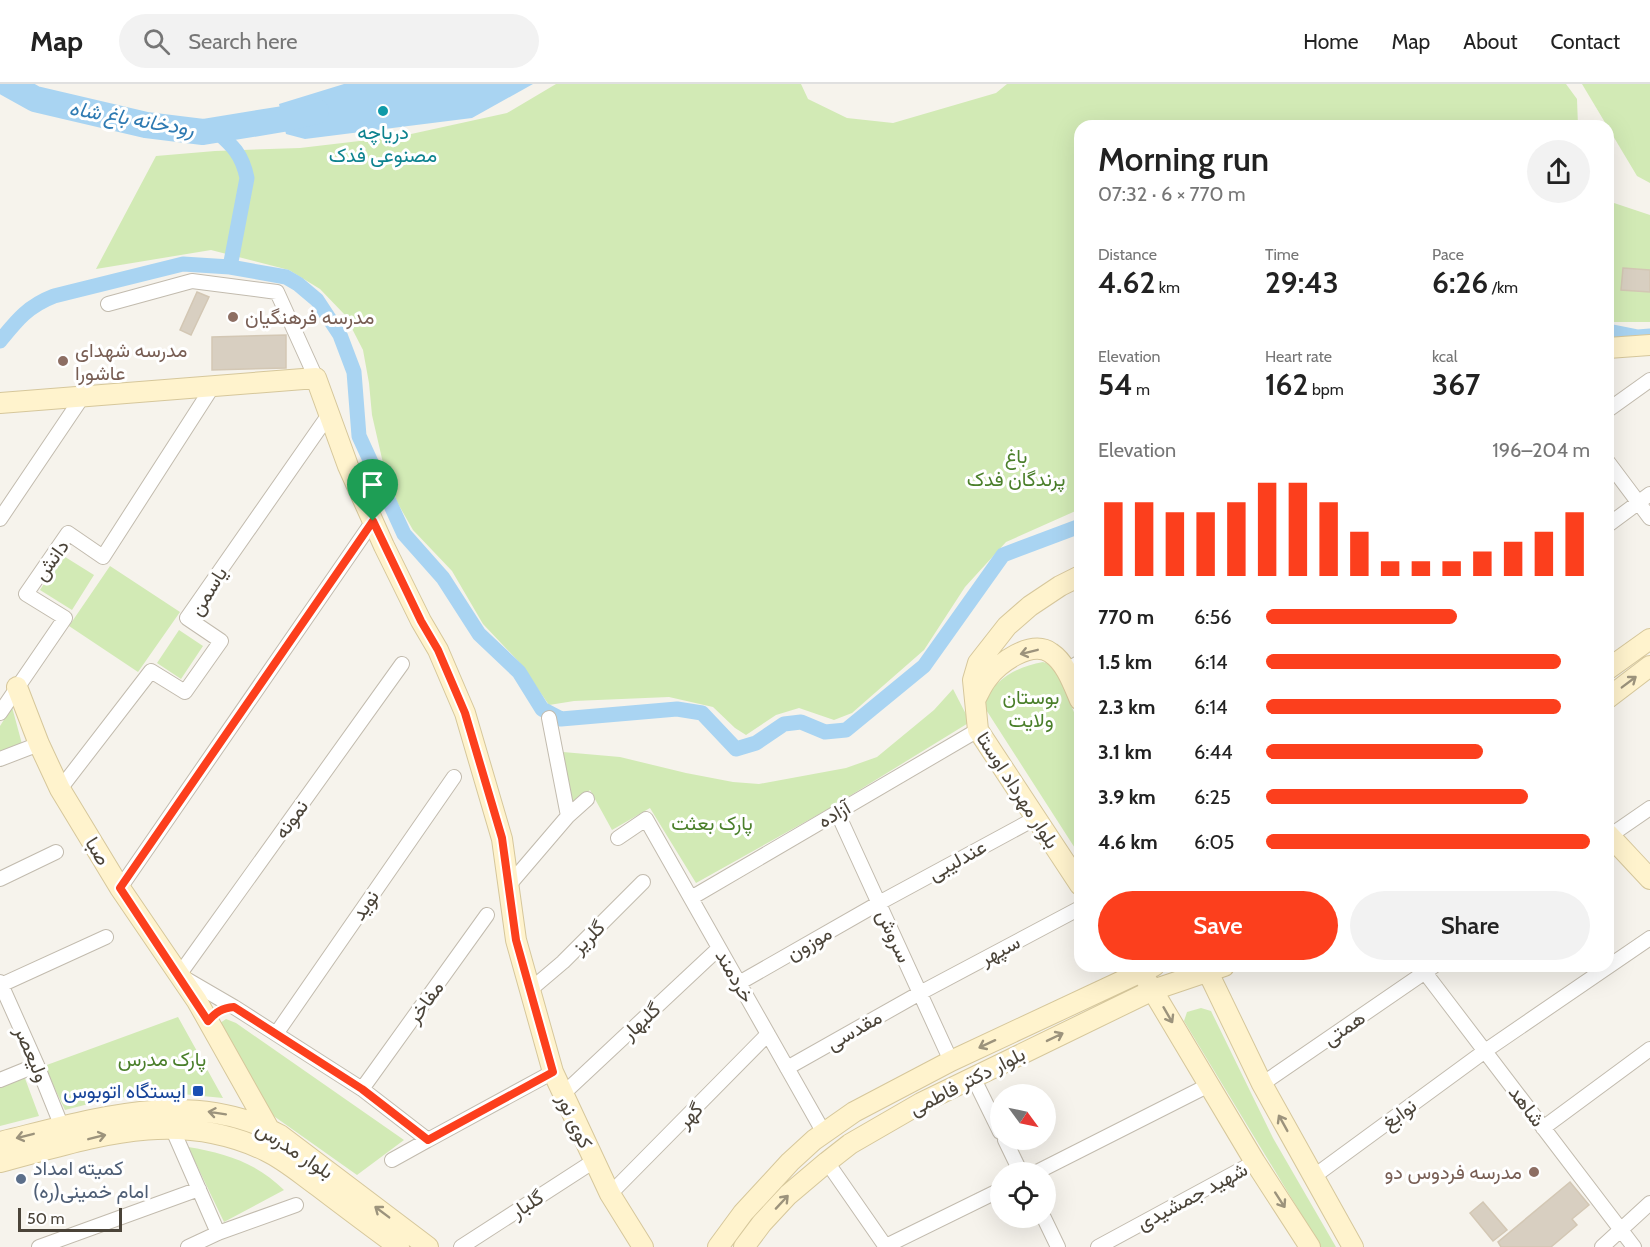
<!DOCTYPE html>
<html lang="en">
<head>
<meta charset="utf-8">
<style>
	:root { --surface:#fff; --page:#f2f2f2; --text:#222; --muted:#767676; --line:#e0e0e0; --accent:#fc3f1d }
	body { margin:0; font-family:Cabin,Vazirmatn,sans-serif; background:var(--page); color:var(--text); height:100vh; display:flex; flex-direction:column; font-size:22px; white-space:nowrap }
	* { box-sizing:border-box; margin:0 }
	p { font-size:20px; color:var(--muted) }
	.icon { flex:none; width:33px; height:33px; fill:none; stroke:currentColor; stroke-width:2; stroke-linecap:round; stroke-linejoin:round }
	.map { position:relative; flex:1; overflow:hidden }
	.panel { position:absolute; left:1074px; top:36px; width:540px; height:852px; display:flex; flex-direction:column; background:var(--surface); border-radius:18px; box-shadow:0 6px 24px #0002 }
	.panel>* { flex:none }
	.needle { width:39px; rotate:123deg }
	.buttons { position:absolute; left:990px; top:1000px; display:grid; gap:12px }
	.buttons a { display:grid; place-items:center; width:66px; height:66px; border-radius:50%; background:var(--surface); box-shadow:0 6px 24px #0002; font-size:30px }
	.scale { position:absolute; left:18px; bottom:15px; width:104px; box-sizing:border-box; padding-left:6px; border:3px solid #4b4439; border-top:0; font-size:16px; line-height:21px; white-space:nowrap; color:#4b4439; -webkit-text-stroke:4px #fff; paint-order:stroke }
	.pin { position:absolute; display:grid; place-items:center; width:51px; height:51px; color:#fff; margin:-62px -26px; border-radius:50% 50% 50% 0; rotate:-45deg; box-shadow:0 0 6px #0007 }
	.pin .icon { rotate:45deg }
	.round { display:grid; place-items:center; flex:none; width:63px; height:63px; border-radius:32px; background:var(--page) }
	.summary { display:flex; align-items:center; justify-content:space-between; height:102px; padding:0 24px }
	h1 { font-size:33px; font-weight:600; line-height:45px }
	.metrics { display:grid; grid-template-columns:repeat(3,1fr); gap:9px; height:102px; padding:6px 24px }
	.metrics div { display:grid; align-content:center }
	.metrics b { font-size:30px; font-weight:600 }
	.metrics small { font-size:16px; font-weight:400 }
	.metrics p { font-size:16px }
	.chart { height:168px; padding:12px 24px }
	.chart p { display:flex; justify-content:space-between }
	.chart svg { width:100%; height:108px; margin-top:6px; stroke:var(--accent); stroke-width:6 }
	.primary-button { display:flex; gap:12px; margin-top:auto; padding:12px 24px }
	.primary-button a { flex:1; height:69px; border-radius:36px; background:var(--accent); color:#fff; font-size:24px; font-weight:600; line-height:69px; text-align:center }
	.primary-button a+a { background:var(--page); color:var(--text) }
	ul { padding:0 24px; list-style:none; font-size:20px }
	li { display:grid; grid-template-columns:96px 72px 1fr; align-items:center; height:45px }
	li i { height:15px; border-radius:8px; background:var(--accent) }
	header { display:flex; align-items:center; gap:36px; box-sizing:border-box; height:84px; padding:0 30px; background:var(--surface); border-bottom:2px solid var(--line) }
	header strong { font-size:28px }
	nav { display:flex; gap:33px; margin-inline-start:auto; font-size:21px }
	.search { width:420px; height:54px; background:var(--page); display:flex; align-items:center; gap:15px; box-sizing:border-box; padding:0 21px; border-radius:33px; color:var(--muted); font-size:22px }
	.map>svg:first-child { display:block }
	.green { fill:#d2eab5 }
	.water { fill:#a9d4f2 }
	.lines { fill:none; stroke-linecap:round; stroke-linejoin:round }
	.canal { stroke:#a9d4f2; stroke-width:15 }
	.river { stroke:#a9d4f2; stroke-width:26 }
	.building { fill:#d8cfc1; stroke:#d3c7b4; stroke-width:1.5 }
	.street-casing { stroke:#c2bbae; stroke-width:16 }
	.secondary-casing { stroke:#d6c79b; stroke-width:22 }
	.street { stroke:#fff; stroke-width:14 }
	.secondary { stroke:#fff3cd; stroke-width:20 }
	.oneway { stroke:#9c937c }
	.route-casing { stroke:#fff; stroke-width:12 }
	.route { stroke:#fc3f1d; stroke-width:8 }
	.culture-dot { fill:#0f9aa8; stroke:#fff; stroke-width:2 }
	.education-dot { fill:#8d6e63; stroke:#fff; stroke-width:2 }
	.transit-dot { fill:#1a4fb4; stroke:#fff; stroke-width:2 }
	.service-dot { fill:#5c6f8a; stroke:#fff; stroke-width:2 }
	.labels { text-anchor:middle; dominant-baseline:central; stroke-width:6; stroke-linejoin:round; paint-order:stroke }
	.culture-label { font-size:20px; fill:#0d838f; stroke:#fff }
	.education-label { font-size:20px; fill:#785e54; stroke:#fff; text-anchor:start }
	.park-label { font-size:20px; fill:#4a7f2a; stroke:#fff }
	.street-label { font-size:20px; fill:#4b4439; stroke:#fff }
	.transit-label { font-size:20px; fill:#164399; stroke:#fff; text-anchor:end }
	.service-label { font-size:20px; fill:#4e5e75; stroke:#fff; text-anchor:start }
	.water-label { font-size:21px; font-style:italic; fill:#2e7ab2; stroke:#fff }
</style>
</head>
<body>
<header>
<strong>Map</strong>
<div class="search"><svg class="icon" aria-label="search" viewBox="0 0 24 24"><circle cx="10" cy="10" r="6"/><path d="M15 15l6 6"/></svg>Search here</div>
<nav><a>Home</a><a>Map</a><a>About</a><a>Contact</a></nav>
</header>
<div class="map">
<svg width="1650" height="1163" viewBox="0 0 1650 1163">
	<rect width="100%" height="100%" fill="#f6f3ec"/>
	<path class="green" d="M556 0H801L808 15 847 34 893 39 996 9 1007 0H1566L1577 15 1578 42H1080V425L1006 458 965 503 924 566 852 629 834 636 799 624 776 631 746 651 735 644 713 623 669 613 574 617 549 621 520 579 483 540 452 487 413 446 397 418 383 379 372 331 369 299 363 266 345 231 320 205 289 186 211 166 96 185 156 72 215 67 300 64 402 52 507 29Z
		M1582 0H1650V99L1637 92Z
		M1608 117 1650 131V238H1608Z
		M62 471 94 491 72 526 40 506Z
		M110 482 180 528 138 588 69 542Z
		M179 546 203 562 181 595 157 579Z
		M1043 578 1054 582 1080 642V772L983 621C994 595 1016 583 1043 578Z
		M953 605 970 638 830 724 696 799 650 724 612 746 590 706 571 723 563 668 620 673 686 689 733 698 759 700 846 684 877 673 934 626Z
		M12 623 22 660 0 669V642Z
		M1201 924 1211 927 1273 1054 1336 1163H1321L1184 937 1187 928Z
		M178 933 223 1014 161 1008 104 1016 65 1026 44 982Z
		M226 935 236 939 404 1056 357 1091 268 1028 217 941Z
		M23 989 39 1032 0 1042V999Z
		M188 1063C225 1069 257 1079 284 1106L224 1138Z"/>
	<path class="water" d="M344 0H533L472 34 305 55 286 50 279 20Z"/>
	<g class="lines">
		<path class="canal" d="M215 46C233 62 242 70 247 94L230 183
			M1608 247 1638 253 1650 252
			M0 257C17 236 28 222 54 212L183 180 230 183 286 193 298 200 317 216 340 251 354 288 359 352 404 450 443 494 479 550 519 588 542 625 561 635 677 625 702 629 736 665 756 659 784 640 801 638 825 648 846 646 924 582 1003 471 1080 442"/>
		<path class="river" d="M8 0 35 15 146 41 203 48 283 35 316 27"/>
	</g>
	<path class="building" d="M1623 184 1650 186V208L1621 206Z
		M197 208 209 213 191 251 180 246Z
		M286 251V284L212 286V253Z
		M1570 1098 1589 1121 1572 1135 1577 1141 1551 1163H1501L1498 1158Z
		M1483 1118 1507 1146 1493 1157 1470 1129Z"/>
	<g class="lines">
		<g class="street-casing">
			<path id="street" d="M108 220 192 197 277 208 316 294
				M1608 326 1650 296
				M1608 378 1650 434
				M0 435 83 312
				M1608 441 1650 410
				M402 580 179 891 234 923 362 1005 428 1056 553 988
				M1066 587 1080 578
				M0 629 65 534 26 510 68 449 103 473 213 302
				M549 634 568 732
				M0 675 39 660
				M60 705 151 587 185 608 221 557 187 534 330 329
				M837 728 951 977
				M1608 753 1650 724
				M618 754 646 735 824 1049
				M0 795 56 768
				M509 801 568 732 587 715
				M120 804 373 437
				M691 814 978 646
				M1420 882 1634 1163
				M0 898 37 981 62 1043
				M739 899 879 819 1036 734
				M1 901 106 853
				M530 906 563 878 643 798
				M276 950 454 693
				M787 984 920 909 1080 824
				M973 993 1000 1048
				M0 996 37 981
				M1262 1000 1434 882
				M362 1005 487 831
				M563 1010 719 864
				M172 1044 218 1149
				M1543 1044 1650 965
				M1005 1056 1021 1089
				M392 1076 428 1056
				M827 1078 886 1163
				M1035 1089 1209 1001
				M1313 1093 1485 967 1650 854
				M610 1110 768 950
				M1044 1134 1058 1163
				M886 1162 1000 1106
				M39 1163 199 1105
				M188 1163 218 1149 296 1121
				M461 1163 594 1077
				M1098 1163 1255 1078
				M1602 1163 1650 1119"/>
		</g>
		<g class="secondary-casing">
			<path id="secondary" d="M1608 264 1650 261
				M0 319 316 294 348 382 384 462 421 537 438 566 465 629 502 755 516 856 553 988 610 1110 643 1163
				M1080 492 1060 502 1030 522 1007 542 978 579 973 596 978 646 1080 801
				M1608 585 1650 555
				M17 603 39 660 60 705 120 804 197 917 269 1045
				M1608 614 1650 582
				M975 616C979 609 982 601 987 595 998 579 1032 555 1051 569 1066 579 1073 600 1080 616
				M1608 750 1650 795
				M1205 882 1262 1000 1353 1163
				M1147 897 1255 1078 1310 1163
				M0 1058C90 1036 192 1002 280 1051L428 1163
				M0 1078C92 1054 174 1023 266 1067 285 1076 302 1091 319 1103 345 1123 372 1143 399 1163
				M718 1163 743 1129 790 1078 814 1056 854 1028 951 977 1154 882
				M744 1163 762 1139 788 1111 827 1078 850 1060 921 1019 1153 906 1224 882"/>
		</g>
		<use href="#street" class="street"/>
		<use href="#secondary" class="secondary"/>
	</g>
	<defs><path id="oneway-shaft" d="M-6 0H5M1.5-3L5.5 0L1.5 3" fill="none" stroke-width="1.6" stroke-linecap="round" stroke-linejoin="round" transform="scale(1.5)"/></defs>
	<g class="oneway">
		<use href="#oneway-shaft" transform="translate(1029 568) rotate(166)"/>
		<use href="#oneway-shaft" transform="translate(1629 598) rotate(-37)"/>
		<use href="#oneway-shaft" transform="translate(1168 931) rotate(60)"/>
		<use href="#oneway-shaft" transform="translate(1055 953) rotate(-26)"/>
		<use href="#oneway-shaft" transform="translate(987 960) rotate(155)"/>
		<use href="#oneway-shaft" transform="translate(217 1029) rotate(-171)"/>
		<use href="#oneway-shaft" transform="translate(1283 1039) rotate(-119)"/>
		<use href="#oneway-shaft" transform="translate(25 1052) rotate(166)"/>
		<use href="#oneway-shaft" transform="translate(97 1053) rotate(-14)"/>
		<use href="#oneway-shaft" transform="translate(1280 1116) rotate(57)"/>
		<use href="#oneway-shaft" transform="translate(782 1118) rotate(-47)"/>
		<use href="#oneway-shaft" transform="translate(382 1128) rotate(-143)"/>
	</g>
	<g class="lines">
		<g class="route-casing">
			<path id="route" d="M373 437 421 537 438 566 465 629 502 754 516 856 553 988 428 1056 362 1005 234 923C222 924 216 928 208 937L120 804Z"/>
		</g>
		<use href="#route" class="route"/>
	</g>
	<circle class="culture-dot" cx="383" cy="27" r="6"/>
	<g class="education-dot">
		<circle cx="233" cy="233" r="6"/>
		<circle cx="63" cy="277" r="6"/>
		<circle cx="1534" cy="1088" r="6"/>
	</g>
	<rect class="transit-dot" x="192" y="1001" width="12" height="12" rx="3"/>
	<circle class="service-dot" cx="21" cy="1095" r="6"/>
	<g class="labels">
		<g class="culture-label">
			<text x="383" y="48">دریاچه<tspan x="383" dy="23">مصنوعی فدک</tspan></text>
		</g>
		<g class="education-label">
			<text x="245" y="233">مدرسه فرهنگیان</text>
			<text x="75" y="266">مدرسه شهدای<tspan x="75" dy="23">عاشورا</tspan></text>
			<text x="1522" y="1088" text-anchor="end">مدرسه فردوس دو</text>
		</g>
		<g class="park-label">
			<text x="1016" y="372">باغ<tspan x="1016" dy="23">پرندگان فدک</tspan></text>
			<text x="1031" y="613">بوستان<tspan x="1031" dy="23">ولایت</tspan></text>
			<text x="712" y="739">پارک بعثت</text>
			<text x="162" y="975">پارک مدرس</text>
		</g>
		<g class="street-label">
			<text transform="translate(51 476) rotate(-54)">دانش</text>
			<text transform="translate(208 507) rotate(-58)">یاسمن</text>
			<text transform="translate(1018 706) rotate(57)">بلوار مهرداد اوستا</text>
			<text transform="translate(834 730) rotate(-30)">آزاده</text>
			<text transform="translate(291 735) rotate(-54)">نمونه</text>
			<text transform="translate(98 767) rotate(59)">صبا</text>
			<text transform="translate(957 776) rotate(-29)">عندلیبی</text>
			<text transform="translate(365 821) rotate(-55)">نوید</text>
			<text transform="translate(894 852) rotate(65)">سروش</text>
			<text transform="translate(588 853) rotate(-45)">گلریز</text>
			<text transform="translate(809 859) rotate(-30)">موزون</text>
			<text transform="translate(1000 866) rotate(-28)">سپهر</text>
			<text transform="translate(735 892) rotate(60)">خردمند</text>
			<text transform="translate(425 918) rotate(-54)">مفاخر</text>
			<text transform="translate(641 937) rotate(-43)">گلبهار</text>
			<text transform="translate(1344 944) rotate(-34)">همتی</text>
			<text transform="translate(854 946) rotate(-30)">مقدسی</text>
			<text transform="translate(32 970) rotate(67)">ولیعصر</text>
			<text transform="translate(967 997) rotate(-27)">بلوار دکتر فاطمی</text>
			<text transform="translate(1527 1022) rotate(53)">شاهد</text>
			<text transform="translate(1399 1030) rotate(-36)">نوابغ</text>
			<text transform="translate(690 1031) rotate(-46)">گهر</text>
			<text transform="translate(575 1037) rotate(65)">کوی نور</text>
			<text transform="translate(295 1066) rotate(33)">بلوار مدرس</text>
			<text transform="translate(1192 1112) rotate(-28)">شهید جمشیدی</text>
			<text transform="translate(527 1120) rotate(-33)">گلبار</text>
		</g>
		<g class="transit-label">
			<text x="186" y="1007">ایستگاه اتوبوس</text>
		</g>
		<g class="service-label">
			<text x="33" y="1084">کمیته امداد<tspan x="33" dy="23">امام خمینی(ره)</tspan></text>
		</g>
		<g class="water-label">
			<text transform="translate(132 34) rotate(10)">رودخانه باغ شاه</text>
		</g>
	</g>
</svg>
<div class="buttons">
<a><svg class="needle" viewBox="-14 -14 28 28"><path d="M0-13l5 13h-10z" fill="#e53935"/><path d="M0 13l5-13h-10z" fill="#767676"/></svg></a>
<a><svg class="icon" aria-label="locate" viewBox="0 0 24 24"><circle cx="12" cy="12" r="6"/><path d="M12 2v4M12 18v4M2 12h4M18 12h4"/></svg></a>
</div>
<div class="scale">50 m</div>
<div class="pin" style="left:373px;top:437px;background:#1e9e55"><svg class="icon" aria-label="arrive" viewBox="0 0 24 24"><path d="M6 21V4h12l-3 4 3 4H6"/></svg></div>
<section class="panel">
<div class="summary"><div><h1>Morning run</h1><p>07:32 · 6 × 770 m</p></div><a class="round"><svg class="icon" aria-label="share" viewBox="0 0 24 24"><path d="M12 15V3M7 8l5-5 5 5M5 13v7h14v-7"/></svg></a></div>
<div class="metrics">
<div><p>Distance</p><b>4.62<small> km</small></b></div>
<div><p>Time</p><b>29:43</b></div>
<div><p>Pace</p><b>6:26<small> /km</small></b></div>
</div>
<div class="metrics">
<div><p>Elevation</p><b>54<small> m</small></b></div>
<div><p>Heart rate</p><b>162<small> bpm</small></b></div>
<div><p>kcal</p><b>367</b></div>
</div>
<div class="chart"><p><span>Elevation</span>196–204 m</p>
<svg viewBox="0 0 160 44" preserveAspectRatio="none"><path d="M5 44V14M15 44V14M25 44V18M35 44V18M45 44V14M55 44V6M65 44V6M75 44V14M85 44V26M95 44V38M105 44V38M115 44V38M125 44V34M135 44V30M145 44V26M155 44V18"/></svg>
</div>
<ul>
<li><b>770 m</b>6:56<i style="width:59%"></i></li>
<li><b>1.5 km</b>6:14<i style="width:91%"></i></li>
<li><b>2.3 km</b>6:14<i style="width:91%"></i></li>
<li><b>3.1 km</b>6:44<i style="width:67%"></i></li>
<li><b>3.9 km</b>6:25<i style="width:81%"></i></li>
<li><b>4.6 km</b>6:05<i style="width:100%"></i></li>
</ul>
<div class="primary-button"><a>Save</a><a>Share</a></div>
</section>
</div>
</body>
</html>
